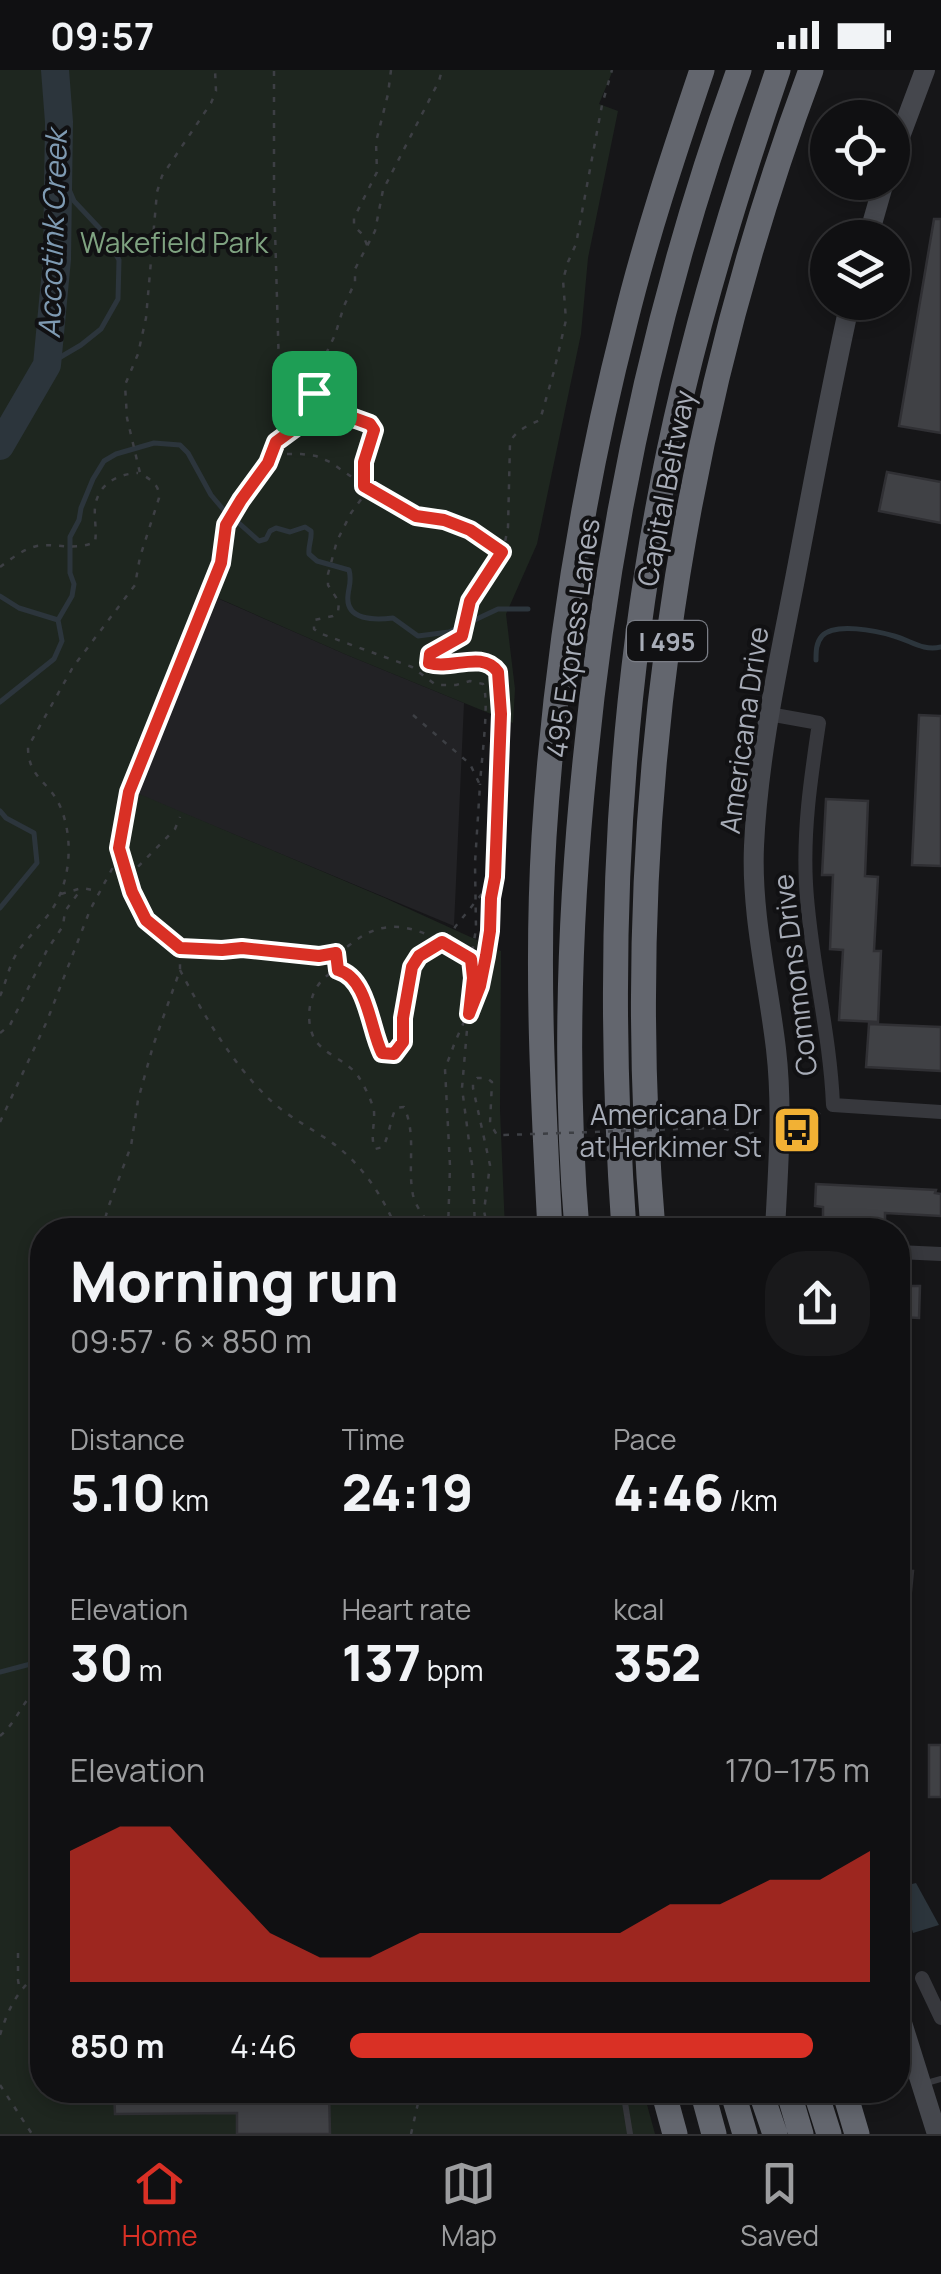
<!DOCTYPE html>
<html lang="en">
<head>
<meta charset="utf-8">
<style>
	:root { --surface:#101012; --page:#19191b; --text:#f1f3f6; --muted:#9c9d9f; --line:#303032; --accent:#d93025 }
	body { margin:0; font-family:Manrope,sans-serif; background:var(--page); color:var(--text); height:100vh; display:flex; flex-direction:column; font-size:38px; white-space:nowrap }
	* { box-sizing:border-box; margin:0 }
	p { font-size:32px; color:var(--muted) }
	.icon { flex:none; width:55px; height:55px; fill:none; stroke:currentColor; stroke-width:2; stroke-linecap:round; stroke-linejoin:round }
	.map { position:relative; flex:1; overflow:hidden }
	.details { position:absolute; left:30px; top:1148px; width:880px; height:885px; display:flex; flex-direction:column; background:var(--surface); border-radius:40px; box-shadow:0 5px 15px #0003,0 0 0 2px var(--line) }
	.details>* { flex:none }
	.tools { position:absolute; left:810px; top:30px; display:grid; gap:20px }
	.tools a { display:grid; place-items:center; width:100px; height:100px; border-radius:50%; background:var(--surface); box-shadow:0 5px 15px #0003,0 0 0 2px var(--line); font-size:50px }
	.pin { position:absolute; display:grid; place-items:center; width:85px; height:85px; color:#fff; margin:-42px; border-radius:20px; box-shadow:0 5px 15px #0006 }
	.round { display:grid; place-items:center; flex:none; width:105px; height:105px; border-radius:40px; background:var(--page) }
	.head { display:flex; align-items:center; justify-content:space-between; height:170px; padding:0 40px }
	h1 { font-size:55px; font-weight:800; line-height:75px }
	.metrics { display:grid; grid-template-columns:repeat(3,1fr); gap:15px; height:170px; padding:10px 40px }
	.metrics div { display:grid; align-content:center }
	.metrics b { font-size:50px; font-weight:800 }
	.metrics small { font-size:28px; font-weight:400 }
	.metrics p { font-size:28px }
	.chart { height:280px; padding:20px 40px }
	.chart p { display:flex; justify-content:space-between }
	.chart svg { width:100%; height:180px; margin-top:10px; fill:var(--accent); opacity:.7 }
	ul { padding:0 40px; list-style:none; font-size:32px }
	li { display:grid; grid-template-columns:160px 120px 1fr; align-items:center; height:75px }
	li i { height:25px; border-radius:12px; background:var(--accent) }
	.status { display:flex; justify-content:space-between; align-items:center; height:70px; padding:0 50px; background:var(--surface); direction:ltr }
	.status svg { height:28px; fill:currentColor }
	.tabs { display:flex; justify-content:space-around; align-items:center; height:140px; border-top:2px solid var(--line); background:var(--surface); font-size:28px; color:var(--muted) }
	.tabs a { display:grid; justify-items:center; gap:5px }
	.tabs .active { color:var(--accent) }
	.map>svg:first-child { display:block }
	.built { fill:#222225 }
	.green { fill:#1e261f }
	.water { fill:#2c353c }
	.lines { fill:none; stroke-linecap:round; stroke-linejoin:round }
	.stream { stroke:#2c353c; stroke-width:5 }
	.river { stroke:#2c353c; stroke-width:28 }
	.building { fill:#404145; stroke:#303034; stroke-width:2.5 }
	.path { stroke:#3d3f44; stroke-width:2.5; stroke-dasharray:5 8; stroke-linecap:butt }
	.lane { stroke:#37383d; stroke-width:6 }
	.street { stroke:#37383d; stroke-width:14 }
	.secondary { stroke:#45474d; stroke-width:20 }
	.highway { stroke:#63666e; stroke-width:25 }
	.path-bridge { stroke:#3d3f44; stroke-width:2.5; stroke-dasharray:5 8; stroke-linecap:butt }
	.route-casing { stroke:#fff; stroke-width:20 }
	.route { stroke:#d93025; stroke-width:12 }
	.labels { text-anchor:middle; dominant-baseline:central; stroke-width:8; stroke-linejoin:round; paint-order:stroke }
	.shield { fill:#111113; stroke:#7b7e86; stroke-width:2.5 }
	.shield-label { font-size:25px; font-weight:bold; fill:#a8adb8 }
	.park-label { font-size:28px; fill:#7fa381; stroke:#111113 }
	.street-label { font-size:28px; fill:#a8adb8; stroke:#111113 }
	.poi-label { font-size:28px; fill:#a8adb8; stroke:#111113; text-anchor:end }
	.water-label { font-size:30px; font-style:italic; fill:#7f9bb3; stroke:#111113 }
</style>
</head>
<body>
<div class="status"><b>09:57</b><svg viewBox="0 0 49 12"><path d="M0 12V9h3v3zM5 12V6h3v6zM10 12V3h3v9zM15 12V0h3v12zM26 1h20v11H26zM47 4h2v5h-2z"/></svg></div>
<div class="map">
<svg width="941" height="2064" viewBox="0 0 941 2064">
	<rect width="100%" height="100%" fill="#161618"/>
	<path class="built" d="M217 528 347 585 464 633 454 856 137 724Z"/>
	<path class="green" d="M0 0H613L599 34 618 41 588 188 581 264 537 474 506 544 515 619 513 653 347 585 218 528 137 723 385 828 501 881 500 1040 505 1160H42V2020H643L655 2064H0Z"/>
	<path class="water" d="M916 1813 939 1855 913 1863 900 1817Z"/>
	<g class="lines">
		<path class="stream" d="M47 295 81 275 101 259 118 229 119 190 104 163 74 131 58 94
			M0 526 19 538 58 550 62 571 54 589 0 632
			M58 550 72 526 74 514 70 503V467L79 450 81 438 93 409 104 391 116 384 154 373 180 375 188 383 211 425 222 438 259 471 266 469 270 461 276 458 290 462 305 457 311 461C312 470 308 475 309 484L317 491 349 500C352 511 349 515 348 525 345 551 375 550 393 548L418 566 449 562 498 539H528
			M816 590C816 581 816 573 822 566 835 552 877 561 894 566 912 571 922 581 941 577
			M0 741 6 748 34 763 37 793 0 838
			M0 1602 42 1591"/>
		<path class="river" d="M0 376 47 295 57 189 59 52 55 0"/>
	</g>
	<path class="building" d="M934 149H941V363L899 356Z
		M887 402 941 412V453L879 441Z
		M919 645 941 646V796L912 795Z
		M826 729 868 731 865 806 878 807 874 881H881L878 952 839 950 843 880 830 879 833 805H822Z
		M869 954 941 957V1001L866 997Z
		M816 1114 936 1120 935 1123 941 1124V1146L885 1143V1151L823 1147V1137L815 1136Z
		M898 1216H920L919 1248 898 1247Z
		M898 1500 913 1501 906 1570 898 1569Z
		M929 1675H941V1727H929Z
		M114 2020H329L330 2064H237V2043L115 2044Z"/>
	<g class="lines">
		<path class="path" d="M367 175 363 165 354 156V148L377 102 376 72 388 24 391 0
			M314 323 334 341 370 355 374 365 364 392V416L362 428 351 443 337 471 328 504V515L339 532 338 542 333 546 314 550V559L319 563 412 597 436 615H456L470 611 483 614C490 631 481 692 480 715
			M277 372 295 358 311 330 323 290 335 265 344 236 355 212V199L375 161 383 120 439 11 442 0
			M274 384H301L316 386 330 392 382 428 416 447 455 453 471 460 500 481
			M0 497C11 489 23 479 37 476 56 473 75 481 95 472 97 460 94 449 95 437 98 414 117 404 138 403
			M413 645 470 694 480 715 475 793 476 859 471 889 473 908 469 940
			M120 782C134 826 146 876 201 880 217 881 232 877 247 878 270 880 310 890 331 885 346 881 357 867 370 862 406 846 440 871 470 888
			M129 806 175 759 180 747
			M61 824 82 818 97 821
			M336 883 338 899
			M180 900C203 944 230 990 266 1026 283 1043 302 1053 322 1066 358 1088 381 1122 397 1160
			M0 926C6 913 9 895 17 883 27 868 41 855 51 841 71 812 74 768 60 736 49 711 28 708 28 677L73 597 135 515 140 487 159 428C160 415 151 410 140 403L127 348 125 315 138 284 146 248 157 122 162 106 211 33 216 21 215 0
			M468 948 462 1018 473 1102 475 1160
			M0 963 10 955 47 880 63 856 65 841 82 818
			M0 1052 47 951 90 840 112 799 119 778 129 721 221 493 226 455 241 430 268 393 276 373 280 333 274 125V0
			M797 1057 820 1043
			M711 1058 726 1059 737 1064 754 1063 759 1056
			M102 1160 108 1138 131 1076 138 1030 153 976 180 900V879
			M434 1160C426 1149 416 1138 413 1125 407 1096 417 1065 404 1037L396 1038C390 1050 390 1063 383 1077L375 1079C370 1067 375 1055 374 1041 372 1031 364 1015 358 1006 347 990 320 983 313 966 308 954 308 940 312 928 316 913 334 892 350 906 369 922 371 963 382 983L394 984 403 972V948L412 897 419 886 453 864 455 857 494 809
			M448 1160 450 1096 445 999 455 972 480 916 490 861 491 828 495 807 497 773 500 614C498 601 496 595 484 591L433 596 429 593 430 584 462 566 470 531 503 482 508 457 510 373C514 361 529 355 540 350L554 301 566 250 563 210 568 192 576 174 602 35 612 0
			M488 1160 484 1141 490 1095 473 1018V1012L477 1008H487L492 1012 490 1053 497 1065H504
			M0 1666C18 1651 23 1628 42 1615
			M18 1883V1910L20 1921
			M0 1965C8 1939 19 1916 42 1902
			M0 2015 32 2064
			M411 2064 421 2020"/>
		<path class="lane" d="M923 2014 941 2009
			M623 2020 630 2064"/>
		<path class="street" d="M769 644 819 653C811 707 803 759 806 814 810 888 830 961 833 1035L941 1042
			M898 1182 941 1184
			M898 1384 903 1450 898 1470
			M922 1908 941 1948"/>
		<path class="secondary" d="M892 88 925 0
			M868 168 884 112
			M775 1160C778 1100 783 1039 776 979 768 911 751 844 754 776 758 688 777 601 794 514 812 420 829 326 850 232
			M898 1940 937 2064"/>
		<path class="highway" d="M550 1160C543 1029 536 898 544 767 555 594 582 421 625 253 646 167 674 83 702 0
			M577 1160C564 1004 569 848 585 692 608 456 658 223 739 0
			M624 1160C604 878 617 594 683 319 709 211 742 105 778 0
			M653 1160C620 768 673 369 811 0
			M663 2020 675 2064
			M702 2020 714 2064
			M732 2020 745 2064
			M760 2020 775 2064
			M788 2020 801 2064
			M815 2020 829 2064
			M844 2020 857 2064"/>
		<path class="path-bridge" d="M504 1065 711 1058"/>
	</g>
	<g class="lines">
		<g class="route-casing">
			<path id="route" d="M314 323 334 341 370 354 374 360 364 392V416L416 446 444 450 470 460 502 482 470 531 462 566 430 584 429 593C452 600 482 580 498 602L501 644 495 807 491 828 490 861 486 886 480 916 469 944 473 908 471 889 442 872 419 886 412 897 403 948V972L394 984 382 983C370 960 368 908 338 900L336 883 319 886 242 878 222 880 180 878 146 850 132 822 119 778 129 722 221 493 226 455 241 430 268 393 276 372 295 358Z"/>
		</g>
		<use href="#route" class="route"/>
	</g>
	<defs>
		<g id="bus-square" transform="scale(2.5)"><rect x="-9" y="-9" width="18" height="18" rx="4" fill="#f2b134" stroke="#111113"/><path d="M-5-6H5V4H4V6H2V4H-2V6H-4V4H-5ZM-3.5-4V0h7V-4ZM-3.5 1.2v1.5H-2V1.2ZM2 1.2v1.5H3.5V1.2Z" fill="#111"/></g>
	</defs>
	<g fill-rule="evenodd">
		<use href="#bus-square" x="797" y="1060"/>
	</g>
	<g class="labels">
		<rect class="shield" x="627" y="551" width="80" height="40" rx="8"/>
		<g class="shield-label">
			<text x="667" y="571">I 495</text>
		</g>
		<g class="park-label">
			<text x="174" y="172">Wakefield Park</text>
		</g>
		<g class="street-label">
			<text transform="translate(665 418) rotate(-79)">Capital Beltway</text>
			<text transform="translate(572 568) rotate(-82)">495 Express Lanes</text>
			<text transform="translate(743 660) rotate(-82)">Americana Drive</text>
			<text transform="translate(794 905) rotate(-97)">Commons Drive</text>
		</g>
		<g class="poi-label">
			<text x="762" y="1044">Americana Dr<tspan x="762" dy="32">at Herkimer St</tspan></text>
		</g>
		<g class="water-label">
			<text transform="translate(52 164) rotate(-88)">Accotink Creek</text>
		</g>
	</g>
</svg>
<div class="tools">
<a><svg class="icon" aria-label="locate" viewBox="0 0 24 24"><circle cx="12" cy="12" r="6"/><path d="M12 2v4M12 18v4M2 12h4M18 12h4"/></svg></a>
<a><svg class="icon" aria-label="layers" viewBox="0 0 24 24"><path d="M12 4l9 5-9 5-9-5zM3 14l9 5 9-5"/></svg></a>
</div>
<div class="pin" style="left:314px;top:323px;background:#1e9e55"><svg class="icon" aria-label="arrive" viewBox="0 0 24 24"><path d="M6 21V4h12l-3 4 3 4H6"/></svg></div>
<section class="details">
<div class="head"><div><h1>Morning run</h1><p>09:57 · 6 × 850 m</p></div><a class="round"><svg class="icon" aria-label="share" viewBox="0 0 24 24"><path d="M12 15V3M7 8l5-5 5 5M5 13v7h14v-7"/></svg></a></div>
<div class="metrics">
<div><p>Distance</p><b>5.10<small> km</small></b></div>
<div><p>Time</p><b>24:19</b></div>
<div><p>Pace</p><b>4:46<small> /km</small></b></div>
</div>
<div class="metrics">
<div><p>Elevation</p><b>30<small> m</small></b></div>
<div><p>Heart rate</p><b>137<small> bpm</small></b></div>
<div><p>kcal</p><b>352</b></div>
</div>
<div class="chart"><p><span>Elevation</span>170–175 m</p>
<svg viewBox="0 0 160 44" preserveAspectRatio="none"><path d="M0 44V12L10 6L20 6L30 19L40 32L50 38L60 38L70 32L80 32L90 32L100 32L110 32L120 25L130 25L140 19L150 19L160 12V44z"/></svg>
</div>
<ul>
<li><b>850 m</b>4:46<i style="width:89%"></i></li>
</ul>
</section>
</div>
<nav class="tabs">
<a class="active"><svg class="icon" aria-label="home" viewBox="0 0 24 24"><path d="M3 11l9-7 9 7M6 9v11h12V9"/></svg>Home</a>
<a><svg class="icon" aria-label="map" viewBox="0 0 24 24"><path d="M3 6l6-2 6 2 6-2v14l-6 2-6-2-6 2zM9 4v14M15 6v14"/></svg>Map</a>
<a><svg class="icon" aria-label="saved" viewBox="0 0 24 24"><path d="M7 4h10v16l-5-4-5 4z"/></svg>Saved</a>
</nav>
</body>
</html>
